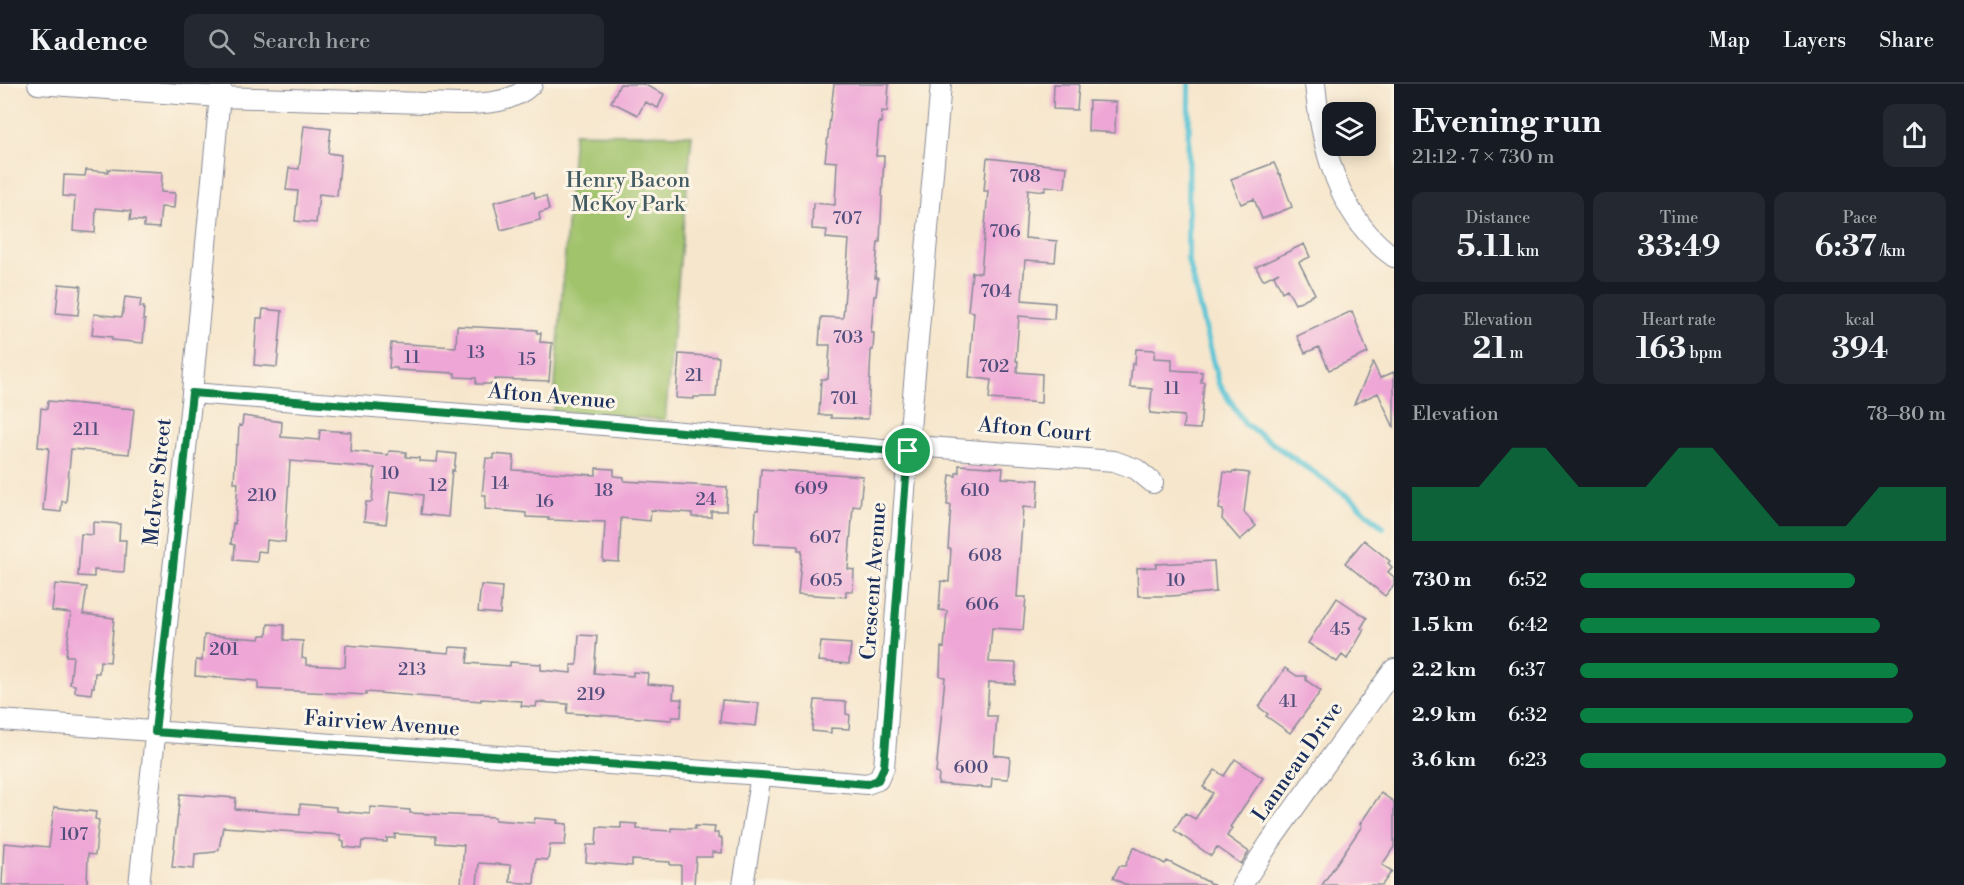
<!DOCTYPE html>
<html lang="en">
<head>
<meta charset="utf-8">
<style>
	:root { --surface:#171b24; --page:#242831; --text:#f1f3f6; --muted:#9ea1a6; --line:#363941; --accent:#0b8043 }
	body { margin:0; font-family:"Libre Bodoni",serif; background:var(--page); color:var(--text); height:100vh; display:flex; flex-direction:column; font-size:22px; white-space:nowrap }
	* { box-sizing:border-box; margin:0 }
	p { font-size:20px; color:var(--muted) }
	.icon { flex:none; width:33px; height:33px; fill:none; stroke:currentColor; stroke-width:2; stroke-linecap:round; stroke-linejoin:round }
	.map { position:relative; flex:1; overflow:hidden }
	.drawer { display:flex; flex-direction:column; background:var(--surface); width:570px }
	.drawer>* { flex:none }
	.fabs { position:absolute; left:1322px; top:18px; display:grid; gap:12px }
	.fabs a { display:grid; place-items:center; width:54px; height:54px; border-radius:12px; background:var(--surface); box-shadow:0 3px 15px #0003; font-size:30px }
	.pin { position:absolute; display:grid; place-items:center; width:51px; height:51px; color:#fff; margin:-26px; border:3px solid #fff; border-radius:50%; box-shadow:0 2px 6px #0007 }
	.round { display:grid; place-items:center; flex:none; width:63px; height:63px; border-radius:12px; background:var(--page) }
	.summary { display:flex; align-items:center; justify-content:space-between; height:102px; padding:0 18px }
	h1 { font-size:33px; font-weight:700; line-height:45px }
	.stats { display:grid; grid-template-columns:repeat(3,1fr); gap:9px; height:102px; padding:6px 18px }
	.stats div { display:grid; align-content:center; border-radius:12px; background:var(--page); text-align:center }
	.stats b { font-size:30px; font-weight:700 }
	.stats small { font-size:16px; font-weight:400 }
	.stats p { font-size:16px }
	.chart { height:168px; padding:12px 18px }
	.chart p { display:flex; justify-content:space-between }
	.chart svg { width:100%; height:108px; margin-top:6px; fill:var(--accent); opacity:.7 }
	ul { padding:0 18px; list-style:none; font-size:20px }
	li { display:grid; grid-template-columns:96px 72px 1fr; align-items:center; height:45px }
	li i { height:15px; border-radius:8px; background:var(--accent) }
	header { display:flex; align-items:center; gap:36px; box-sizing:border-box; height:84px; padding:0 30px; background:var(--surface); border-bottom:2px solid var(--line) }
	header strong { font-size:28px }
	nav { display:flex; gap:33px; margin-inline-start:auto; font-size:21px }
	.search { width:420px; height:54px; background:var(--page); display:flex; align-items:center; gap:15px; box-sizing:border-box; padding:0 21px; border-radius:12px; color:var(--muted); font-size:22px }
	main { display:flex; flex:1; min-height:0 }
	.map>svg:first-child { display:block }
	.green { fill:#a1c36c; stroke:#5e7965; stroke-width:1.5 }
	.lines { fill:none; stroke-linecap:round; stroke-linejoin:round }
	.stream { stroke:#5ac4d5; stroke-width:6 }
	.building { fill:#eea6d6 }
	.minor-casing { stroke:#888a95; stroke-width:22 }
	.minor { stroke:#fff; stroke-width:20 }
	.route-casing { stroke:#fff; stroke-width:12 }
	.route { stroke:#0b8043; stroke-width:8 }
	.labels { text-anchor:middle; dominant-baseline:central; stroke-width:6; stroke-linejoin:round; paint-order:stroke }
	.number-label { font-size:18px; fill:#504d7c }
	.park-label { font-size:21px; fill:#435b62; stroke:#fcf5e5 }
	.street-label { font-size:21px; fill:#1b2f5e; stroke:#fcf5e5 }
</style>
</head>
<body>
<header>
<strong>Kadence</strong>
<div class="search"><svg class="icon" aria-label="search" viewBox="0 0 24 24"><circle cx="10" cy="10" r="6"/><path d="M15 15l6 6"/></svg>Search here</div>
<nav><a>Map</a><a>Layers</a><a>Share</a></nav>
</header>
<main>
<div class="map">
<svg width="1394" height="801" viewBox="0 0 1394 801">
	<rect width="100%" height="100%" fill="#fcf5e5"/>
	<filter id="ink" filterUnits="userSpaceOnUse"><feTurbulence type="fractalNoise" baseFrequency=".0167" numOctaves="2"/><feDisplacementMap in="SourceGraphic" scale="12" xChannelSelector="R" yChannelSelector="G"/><feConvolveMatrix kernelMatrix="1 2 1 2 8 2 1 2 1" color-interpolation-filters="sRGB"/></filter>
	<filter id="wash" filterUnits="userSpaceOnUse"><feTurbulence type="fractalNoise" baseFrequency=".008" numOctaves="4" result="noise"/><feDisplacementMap in="SourceGraphic" scale="24" xChannelSelector="R" yChannelSelector="G"/><feGaussianBlur stdDeviation="1.35" result="paint"/><feColorMatrix in="noise" values="0 0 0 0 0 0 0 0 0 0 0 0 0 0 0 0 0 1.4 0 .05"/><feComposite in="paint" operator="in"/></filter>
	<g filter="url(#wash)">
		<rect width="100%" height="100%" fill="#f6e6cc"/>
		<path class="green" d="M574 49 692 51 665 336 553 328Z"/>
		<g class="lines">
			<path class="stream" d="M1189 0 1188 175 1219 300 1245 340 1354 417 1383 443"/>
		</g>
		<g id="blocks">
			<path class="building" d="M620 0H643L664 10 658 24 645 18 638 31 611 18Z
				M834 0H889L887 28 882 27 881 39 879 38 876 72H884L880 158H878L875 194H878L876 212H874L871 249H874L873 266H871L868 335 831 334V331H819L821 295H828L830 261H819L821 233 843 234 849 156 826 154 827 146 812 145 813 119 835 121 837 78 825 77Z
				M1054 0H1079L1077 26 1053 25Z
				M1089 17 1116 18 1115 49 1088 47Z
				M304 42 331 45 328 69 341 71 337 112 319 110 316 139 295 137 298 107 286 106 289 84 299 85Z
				M987 74 1067 83 1065 104 1045 102V107L1028 105 1025 154 1057 157 1055 178 1025 176 1022 216 1055 219 1054 235 1019 232 1016 277H1018L1017 288 1042 290 1041 319 989 315 991 296 969 293 974 228 968 227 972 188 981 189 988 107H984Z
				M1274 79 1279 90H1280L1292 123 1262 135 1254 115 1241 120 1231 95Z
				M108 85 162 88 161 108 175 109 174 124 161 123 159 144 144 143V137L130 136 131 127 96 124 95 149 73 147 75 113 63 112 64 91 85 92 86 86 108 88Z
				M534 108 535 114 546 112 549 126 539 129 540 136 501 146 494 118Z
				M1304 160 1310 173 1299 178 1315 210 1295 220 1287 205 1282 208 1274 191 1279 188 1263 196 1256 183Z
				M59 200 81 202 78 231 56 229Z
				M125 213 141 215 140 223H144L143 236H145L143 259 112 256V253L92 251 94 230 122 233Z
				M263 225 282 227 277 283 254 281 257 234H262Z
				M1352 227 1368 269 1329 286 1319 263 1305 269 1297 252Z
				M457 242 537 246V249H541L540 258 552 259 549 297 495 295V300H476V294L455 293V289L397 286V284H389L391 259 456 263Z
				M1136 265 1155 266 1154 274 1172 275V286L1202 288 1201 298H1204L1200 345 1183 344 1184 332 1150 329 1152 305 1130 303 1132 280H1135Z
				M679 270 719 273 716 313H694V315L676 314Z
				M1373 279 1380 294 1394 288V344L1378 309 1354 320Z
				M48 317 134 325 129 370 71 365 66 418 62 417 61 428 43 426 49 364 38 363 41 324 47 325Z
				M243 332 282 338 281 353 319 356 320 346 351 348 350 367 388 371 389 367 406 368V373L419 374V377L437 378 438 368 456 370 454 387 452 386 448 433 421 430 423 411 390 407 386 440 364 437 366 418H372L375 384 290 377 285 458 267 456 266 468 258 467 257 478 234 476 235 461 231 460 233 439 235 440 238 399H234L236 361H238L239 341 242 342Z
				M494 370 514 372 513 386 596 391V384L614 385V392L624 393V397L727 403 726 427H711V433H692V429L651 426 650 437 621 434 619 478 603 477 605 438 548 436 549 434 526 433V429L485 425 486 411H482L486 374 494 375Z
				M959 381 1003 384 1002 394 1039 396 1037 424 1023 423 1017 513H1026L1023 546 992 544 989 578 1016 579 1015 600 989 598 987 632H997L994 671 1010 673 1008 695 992 694 991 704 938 700 939 690 936 689 945 593 940 592 941 563 944 564 947 527 939 526 941 497 949 498 951 465H948L951 421H947L950 391 956 392V389H959Z
				M761 385 863 392 860 423 853 422 848 485 854 486 853 507H846V513L798 510 802 466H798V462L754 460 756 426H758Z
				M1233 387 1249 389 1244 428 1256 442 1240 456 1222 435 1223 426 1219 425 1224 388 1232 389Z
				M93 438 120 440 119 456H126L124 488 94 486V493L78 492 81 450 93 451Z
				M1364 456 1390 477 1388 479 1392 483 1388 488 1394 493V501L1385 512 1345 479Z
				M1214 477 1216 508 1171 512H1138L1137 484 1156 483V480Z
				M55 500 87 503 83 530 114 534 110 578 100 577 99 589H95L94 603H92L91 610 75 608V601L70 600 73 572H66L71 529 52 527Z
				M481 501 502 503 500 530 478 528Z
				M1337 514 1367 534 1361 544 1364 546 1347 575 1342 571 1337 578 1308 559Z
				M268 540 284 541V556L303 557 302 574 306 575V581L345 583 346 561 449 569 450 563 469 564 467 579 510 582V578L541 580V586L571 589V581H577L579 551 597 552 594 589 633 592V588L648 589 647 600 674 602 673 615H682L681 633H672V636L567 629 568 620 537 618 536 623 521 622 522 617 481 615V617L366 608V611L258 605V597L195 592 196 576 202 577 204 551 260 555 261 551H267Z
				M821 558 851 560 849 580 819 577Z
				M1285 584 1297 592H1306V596L1321 607 1290 649 1266 632 1268 630 1259 623Z
				M722 616 759 619 756 642 720 638Z
				M815 616 846 618V630L850 631 849 645 831 644V649L812 647Z
				M1235 675 1263 694 1230 743 1232 744 1227 752 1249 768 1241 780 1217 763 1211 772 1174 746 1185 729 1195 735 1213 709 1203 703 1215 686 1224 692Z
				M1381 709 1394 718V763L1382 781 1392 787 1382 801H1322L1362 742 1360 740Z
				M180 710 236 714 235 725 283 729 300 730V720L336 723V727L370 730V723L410 726V729L495 733V736L534 739 535 734 558 736 557 739 567 740 565 761H550L548 776 536 775 534 800 510 798 511 781 479 779 477 801H461L464 761 436 759V752L395 750V754H387V758L362 757 361 765 344 763V757H341V751L223 743 219 765 215 768 195 770 194 785 172 783Z
				M54 723 96 728 95 735 99 736 95 771 88 770 87 801H2L4 759 49 763Z
				M621 739 637 740V745L671 747V744L695 745V742L715 743 714 749H718V754H722V769L712 768V773H696L694 801H681V781H670V778L632 776V782L586 778 587 761H596L597 743 621 744Z
				M1134 763 1165 780 1167 777 1214 801H1126L1113 794 1119 782H1125Z"/>
		</g>
	</g>
	<g filter="url(#ink)">
		<use href="#blocks" fill-opacity="0" stroke="#888a95" stroke-width="1.5"/>
		<g class="lines">
			<g class="minor-casing">
				<path id="minor" d="M38 0 220 13 459 20C485 20 513 19 532 0
					M1315 0C1321 63 1339 135 1394 173
					M192 309 616 342 893 367 929 363 1114 377 1136 385 1153 399
					M0 636 761 691
					M139 801 192 309 221 0
					M743 801 761 691 867 700 878 696 884 683 908 367 941 0
					M1242 801 1270 758 1394 585"/>
			</g>
			<use href="#minor" class="minor"/>
		</g>
	</g>
	<g class="lines" filter="url(#ink)">
		<g class="route-casing">
			<path id="route" d="M192 309 616 342 893 367H908L884 683 878 696 867 700 761 691 155 648Z"/>
		</g>
		<use href="#route" class="route"/>
	</g>
	<g class="labels">
		<g class="number-label">
			<text x="1025" y="92">708</text>
			<text x="847" y="134">707</text>
			<text x="1005" y="147">706</text>
			<text x="996" y="207">704</text>
			<text x="848" y="253">703</text>
			<text x="476" y="268">13</text>
			<text x="412" y="273">11</text>
			<text x="527" y="275">15</text>
			<text x="994" y="282">702</text>
			<text x="694" y="291">21</text>
			<text x="1172" y="304">11</text>
			<text x="844" y="314">701</text>
			<text x="86" y="345">211</text>
			<text x="390" y="389">10</text>
			<text x="500" y="399">14</text>
			<text x="438" y="401">12</text>
			<text x="811" y="404">609</text>
			<text x="604" y="406">18</text>
			<text x="975" y="406">610</text>
			<text x="262" y="411">210</text>
			<text x="706" y="415">24</text>
			<text x="545" y="417">16</text>
			<text x="825" y="453">607</text>
			<text x="985" y="471">608</text>
			<text x="826" y="496">605</text>
			<text x="1176" y="496">10</text>
			<text x="982" y="520">606</text>
			<text x="1340" y="545">45</text>
			<text x="224" y="565">201</text>
			<text x="412" y="585">213</text>
			<text x="591" y="610">219</text>
			<text x="1288" y="617">41</text>
			<text x="971" y="683">600</text>
			<text x="74" y="750">107</text>
		</g>
		<g class="park-label">
			<text x="628" y="97">Henry Bacon<tspan x="628" dy="24">McKoy Park</tspan></text>
		</g>
		<g class="street-label">
			<text transform="translate(552 313) rotate(5)">Afton Avenue</text>
			<text transform="translate(1035 346) rotate(5)">Afton Court</text>
			<text transform="translate(158 398) rotate(-84)">McIver Street</text>
			<text transform="translate(874 497) rotate(-86)">Crescent Avenue</text>
			<text transform="translate(382 640) rotate(4)">Fairview Avenue</text>
			<text transform="translate(1298 678) rotate(-55)">Lanneau Drive</text>
		</g>
	</g>
</svg>
<div class="fabs">
<a><svg class="icon" aria-label="layers" viewBox="0 0 24 24"><path d="M12 4l9 5-9 5-9-5zM3 14l9 5 9-5"/></svg></a>
</div>
<div class="pin" style="left:908px;top:367px;background:#1e9e55"><svg class="icon" aria-label="arrive" viewBox="0 0 24 24"><path d="M6 21V4h12l-3 4 3 4H6"/></svg></div>
</div>
<section class="drawer">
<div class="summary"><div><h1>Evening run</h1><p>21:12 · 7 × 730 m</p></div><a class="round"><svg class="icon" aria-label="share" viewBox="0 0 24 24"><path d="M12 15V3M7 8l5-5 5 5M5 13v7h14v-7"/></svg></a></div>
<div class="stats">
<div><p>Distance</p><b>5.11<small> km</small></b></div>
<div><p>Time</p><b>33:49</b></div>
<div><p>Pace</p><b>6:37<small> /km</small></b></div>
</div>
<div class="stats">
<div><p>Elevation</p><b>21<small> m</small></b></div>
<div><p>Heart rate</p><b>163<small> bpm</small></b></div>
<div><p>kcal</p><b>394</b></div>
</div>
<div class="chart"><p><span>Elevation</span>78–80 m</p>
<svg viewBox="0 0 160 44" preserveAspectRatio="none"><path d="M0 44V22L10 22L20 22L30 6L40 6L50 22L60 22L70 22L80 6L90 6L100 22L110 38L120 38L130 38L140 22L150 22L160 22V44z"/></svg>
</div>
<ul>
<li><b>730 m</b>6:52<i style="width:75%"></i></li>
<li><b>1.5 km</b>6:42<i style="width:82%"></i></li>
<li><b>2.2 km</b>6:37<i style="width:87%"></i></li>
<li><b>2.9 km</b>6:32<i style="width:91%"></i></li>
<li><b>3.6 km</b>6:23<i style="width:100%"></i></li>
</ul>
</section>
</main>
</body>
</html>
